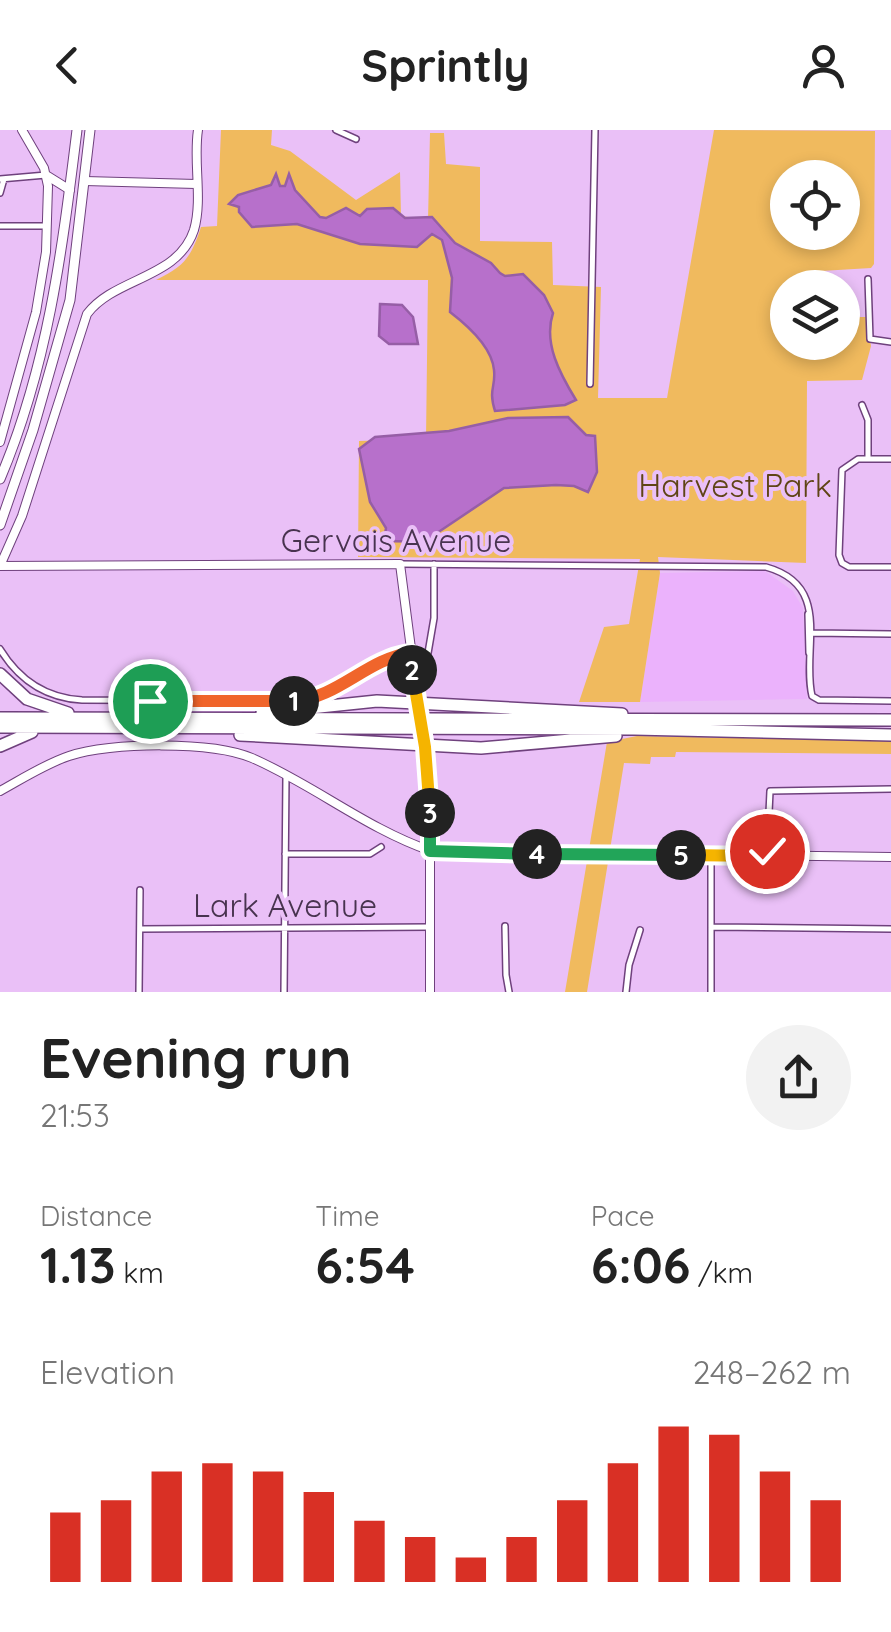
<!DOCTYPE html>
<html lang="en">
<head>
<meta charset="utf-8">
<style>
	:root { --surface:#fff; --page:#f2f2f2; --text:#222; --muted:#767676; --accent:#d93025 }
	body { margin:0; font-family:Quicksand,sans-serif; background:var(--page); color:var(--text); height:100vh; display:flex; flex-direction:column; font-size:38px; white-space:nowrap }
	* { box-sizing:border-box; margin:0 }
	p { font-size:32px; color:var(--muted) }
	.icon { flex:none; width:55px; height:55px; fill:none; stroke:currentColor; stroke-width:2; stroke-linecap:round; stroke-linejoin:round }
	.map { position:relative; height:862px; overflow:hidden }
	.side { display:flex; flex-direction:column; background:var(--surface); flex:1 }
	.side>* { flex:none }
	.buttons { position:absolute; left:770px; top:30px; display:grid; gap:20px }
	.buttons a { display:grid; place-items:center; width:90px; height:90px; border-radius:50%; background:var(--surface); box-shadow:0 5px 15px #0003; font-size:50px }
	.pin { position:absolute; display:grid; place-items:center; width:85px; height:85px; color:#fff; margin:-42px; border:5px solid #fff; border-radius:50%; box-shadow:0 2px 10px #0007 }
	.km { position:absolute; width:50px; height:50px; margin:-25px; border-radius:50%; background:#222; color:#fff; font-size:28px; line-height:50px; text-align:center }
	.round { display:grid; place-items:center; flex:none; width:105px; height:105px; border-radius:52px; background:var(--page) }
	.head { display:flex; align-items:center; justify-content:space-between; height:170px; padding:0 40px }
	h1 { font-size:55px; font-weight:800; line-height:75px }
	.figures { display:grid; grid-template-columns:repeat(3,1fr); gap:15px; height:170px; padding:10px 40px }
	.figures div { display:grid; align-content:center }
	.figures b { font-size:50px; font-weight:800 }
	.figures small { font-size:28px; font-weight:400 }
	.figures p { font-size:28px }
	.chart { height:280px; padding:20px 40px }
	.chart p { display:flex; justify-content:space-between }
	.chart svg { width:100%; height:180px; margin-top:10px; stroke:var(--accent); stroke-width:6 }
	header { display:flex; justify-content:space-between; align-items:center; height:130px; padding:0 40px; background:var(--surface); font-size:45px; font-weight:800 }
	.map>svg:first-child { display:block }
	.built { fill:#ebb2fc }
	.green { fill:#f0ba5e; fill-rule:evenodd }
	.water { fill:#b770cb; stroke:#965ea6; stroke-width:2.5 }
	.lines { fill:none; stroke-linecap:round; stroke-linejoin:round }
	.street-casing { stroke:#6f417d; stroke-width:8 }
	.secondary-casing { stroke:#6f417d; stroke-width:10 }
	.primary-casing { stroke:#6f417d; stroke-width:11 }
	.highway-casing { stroke:#6f417d; stroke-width:14 }
	.street { stroke:#fff; stroke-width:5 }
	.secondary { stroke:#fff; stroke-width:8 }
	.primary { stroke:#fff; stroke-width:9 }
	.highway { stroke:#fff; stroke-width:11 }
	.secondary-bridge-casing { stroke:#6f417d; stroke-width:10; stroke-linecap:butt }
	.secondary-bridge { stroke:#fff; stroke-width:8 }
	.split-1-casing { stroke:#fff; stroke-width:20 }
	.split-2-casing { stroke:#fff; stroke-width:20 }
	.split-3-casing { stroke:#fff; stroke-width:20 }
	.split-4-casing { stroke:#fff; stroke-width:20 }
	.split-5-casing { stroke:#fff; stroke-width:20 }
	.split-6-casing { stroke:#fff; stroke-width:20 }
	.split-1 { stroke:#f0652b; stroke-width:12 }
	.split-2 { stroke:#f0652b; stroke-width:12 }
	.split-3 { stroke:#f5b400; stroke-width:12 }
	.split-4 { stroke:#22a559; stroke-width:12 }
	.split-5 { stroke:#22a559; stroke-width:12 }
	.split-6 { stroke:#f5b400; stroke-width:12 }
	.labels { text-anchor:middle; dominant-baseline:central; stroke-width:8; stroke-linejoin:round; paint-order:stroke }
	.park-label { font-size:32px; fill:#5f4415; stroke:#eac0f7 }
	.street-label { font-size:32px; fill:#48334f; stroke:#eac0f7 }
</style>
</head>
<body>
<header><svg class="icon" aria-label="back" viewBox="0 0 24 24"><path d="M15 5l-7 7 7 7"/></svg>Sprintly<svg class="icon" aria-label="person" viewBox="0 0 24 24"><circle cx="12" cy="8" r="4"/><path d="M4 21q1-7 8-7t8 7"/></svg></header>
<div class="map">
<svg width="891" height="862" viewBox="0 0 891 862">
	<rect width="100%" height="100%" fill="#eac0f7"/>
	<path class="built" d="M765 441 793 461 803 478 807 569 640 572 660 443Z"/>
	<path class="green" d="M221 0H272L271 15 290 21 356 70 400 42 401 86 428 90 430 3H444L446 34 480 37V111L552 112 553 155 601 157 598 268H667L714 0 875 1 874 134 871 138 821 141V157L788 158V212H842L843 187H866L871 216 862 250 807 251 806 433 658 427 660 443 640 572H579L604 497 629 494 640 429 358 427 359 311 426 309 428 150H156C185 136 191 127 201 97L217 96ZM788 48H842V102H788Z
		M637 606 891 611V624L676 622 675 627H651L650 634 624 633 587 862H565L607 612Z"/>
	<path class="water" d="M276 44 280 56H285L289 44 295 60 320 87 326 88 346 78 360 86 367 79 393 78 405 88 432 87 455 113 491 133 500 143 505 146 523 144 544 165 553 183C543 213 560 244 576 270L565 275 495 281C488 259 496 257 494 240 492 217 467 195 450 182L452 148 442 110 432 104 417 117 360 114 297 94 252 97 239 82V77L229 74 238 65 271 55Z
		M380 174 402 175 413 187 418 214H389L379 206Z
		M568 287 586 305 595 306 597 342 588 362 574 356 556 355 504 358 437 403 434 412 384 411 386 398 370 372 359 319 375 307 449 301 508 288Z"/>
	<g class="lines">
		<g class="street-casing">
			<path id="street" d="M336 0 356 9
				M0 49 46 45
				M0 63 4 49
				M0 96H47
				M868 149 870 209 891 212
				M590 254 595 0
				M862 275 868 290V329
				M891 329H858L842 340 839 425 842 433 849 437H891
				M401 434 766 437C834 456 801 519 812 566L819 570 891 571
				M808 484 809 523
				M812 503 891 504
				M0 519C19 550 46 568 82 570L300 571C341 563 368 529 410 523
				M428 523 434 488V434
				M285 724H370L381 717
				M711 726V862
				M767 726 770 661 891 659
				M505 796 506 845 509 862
				M711 797 891 799
				M140 799 430 797
				M139 862 140 760
				M284 862 286 646
				M626 862 629 835 640 800"/>
		</g>
		<g class="secondary-casing">
			<path id="secondary" d="M198 0C193 32 203 69 194 100 178 149 115 147 87 184L22 386 0 436 400 434 420 588
				M46 45 70 60
				M85 51 196 54
				M0 312 36 182 46 122 48 56 44 38 22 0
				M422 600 430 679V862
				M0 661C22 649 45 634 69 626 110 612 213 611 252 628 314 655 367 699 431 721L891 727"/>
		</g>
		<g class="primary-casing">
			<path id="primary" d="M0 349C48 236 62 121 77 0
				M0 395 33 300 70 170 90 0"/>
		</g>
		<g class="highway-casing">
			<path id="highway" d="M0 544 27 569 68 583
				M262 583 377 571 622 584
				M0 588 891 590
				M0 597 634 599 891 605
				M240 605 481 618 616 606
				M0 616 32 602"/>
		</g>
		<use href="#street" class="street"/>
		<use href="#secondary" class="secondary"/>
		<use href="#primary" class="primary"/>
		<use href="#highway" class="highway"/>
		<g class="secondary-bridge-casing">
			<path id="secondary-bridge" d="M420 588 422 600"/>
		</g>
		<use href="#secondary-bridge" class="secondary-bridge"/>
	</g>
	<g class="lines">
		<g class="split-1-casing">
			<path id="split-1" d="M150 571H294"/>
		</g>
		<g class="split-2-casing">
			<path id="split-2" d="M294 571C338 568 367 529 410 523L412 540"/>
		</g>
		<g class="split-3-casing">
			<path id="split-3" d="M412 540 425 617 430 683"/>
		</g>
		<g class="split-4-casing">
			<path id="split-4" d="M430 683V721L537 724"/>
		</g>
		<g class="split-5-casing">
			<path id="split-5" d="M537 724 681 725"/>
		</g>
		<g class="split-6-casing">
			<path id="split-6" d="M681 725 767 726V721"/>
		</g>
		<use href="#split-1" class="split-1"/>
		<use href="#split-2" class="split-2"/>
		<use href="#split-3" class="split-3"/>
		<use href="#split-4" class="split-4"/>
		<use href="#split-5" class="split-5"/>
		<use href="#split-6" class="split-6"/>
	</g>
	<g class="labels">
		<g class="park-label">
			<text x="735" y="355">Harvest Park</text>
		</g>
		<g class="street-label">
			<text x="396" y="410">Gervais Avenue</text>
			<text x="285" y="775">Lark Avenue</text>
		</g>
	</g>
</svg>
<div class="buttons">
<a><svg class="icon" aria-label="locate" viewBox="0 0 24 24"><circle cx="12" cy="12" r="6"/><path d="M12 2v4M12 18v4M2 12h4M18 12h4"/></svg></a>
<a><svg class="icon" aria-label="layers" viewBox="0 0 24 24"><path d="M12 4l9 5-9 5-9-5zM3 14l9 5 9-5"/></svg></a>
</div>
<div class="pin" style="left:150px;top:571px;background:#1e9e55"><svg class="icon" aria-label="arrive" viewBox="0 0 24 24"><path d="M6 21V4h12l-3 4 3 4H6"/></svg></div>
<div class="pin" style="left:767px;top:721px;background:#d93025"><svg class="icon" aria-label="check" viewBox="0 0 24 24"><path d="M5 12l5 5 9-10"/></svg></div>
<b class="km" style="left:294px;top:571px">1</b>
<b class="km" style="left:412px;top:540px">2</b>
<b class="km" style="left:430px;top:683px">3</b>
<b class="km" style="left:537px;top:724px">4</b>
<b class="km" style="left:681px;top:725px">5</b>
</div>
<section class="side">
<div class="head"><div><h1>Evening run</h1><p>21:53</p></div><a class="round"><svg class="icon" aria-label="share" viewBox="0 0 24 24"><path d="M12 15V3M7 8l5-5 5 5M5 13v7h14v-7"/></svg></a></div>
<div class="figures">
<div><p>Distance</p><b>1.13<small> km</small></b></div>
<div><p>Time</p><b>6:54</b></div>
<div><p>Pace</p><b>6:06<small> /km</small></b></div>
</div>
<div class="chart"><p><span>Elevation</span>248–262 m</p>
<svg viewBox="0 0 160 44" preserveAspectRatio="none"><path d="M5 44V27M15 44V24M25 44V17M35 44V15M45 44V17M55 44V22M65 44V29M75 44V33M85 44V38M95 44V33M105 44V24M115 44V15M125 44V6M135 44V8M145 44V17M155 44V24"/></svg>
</div>
</section>
</body>
</html>
